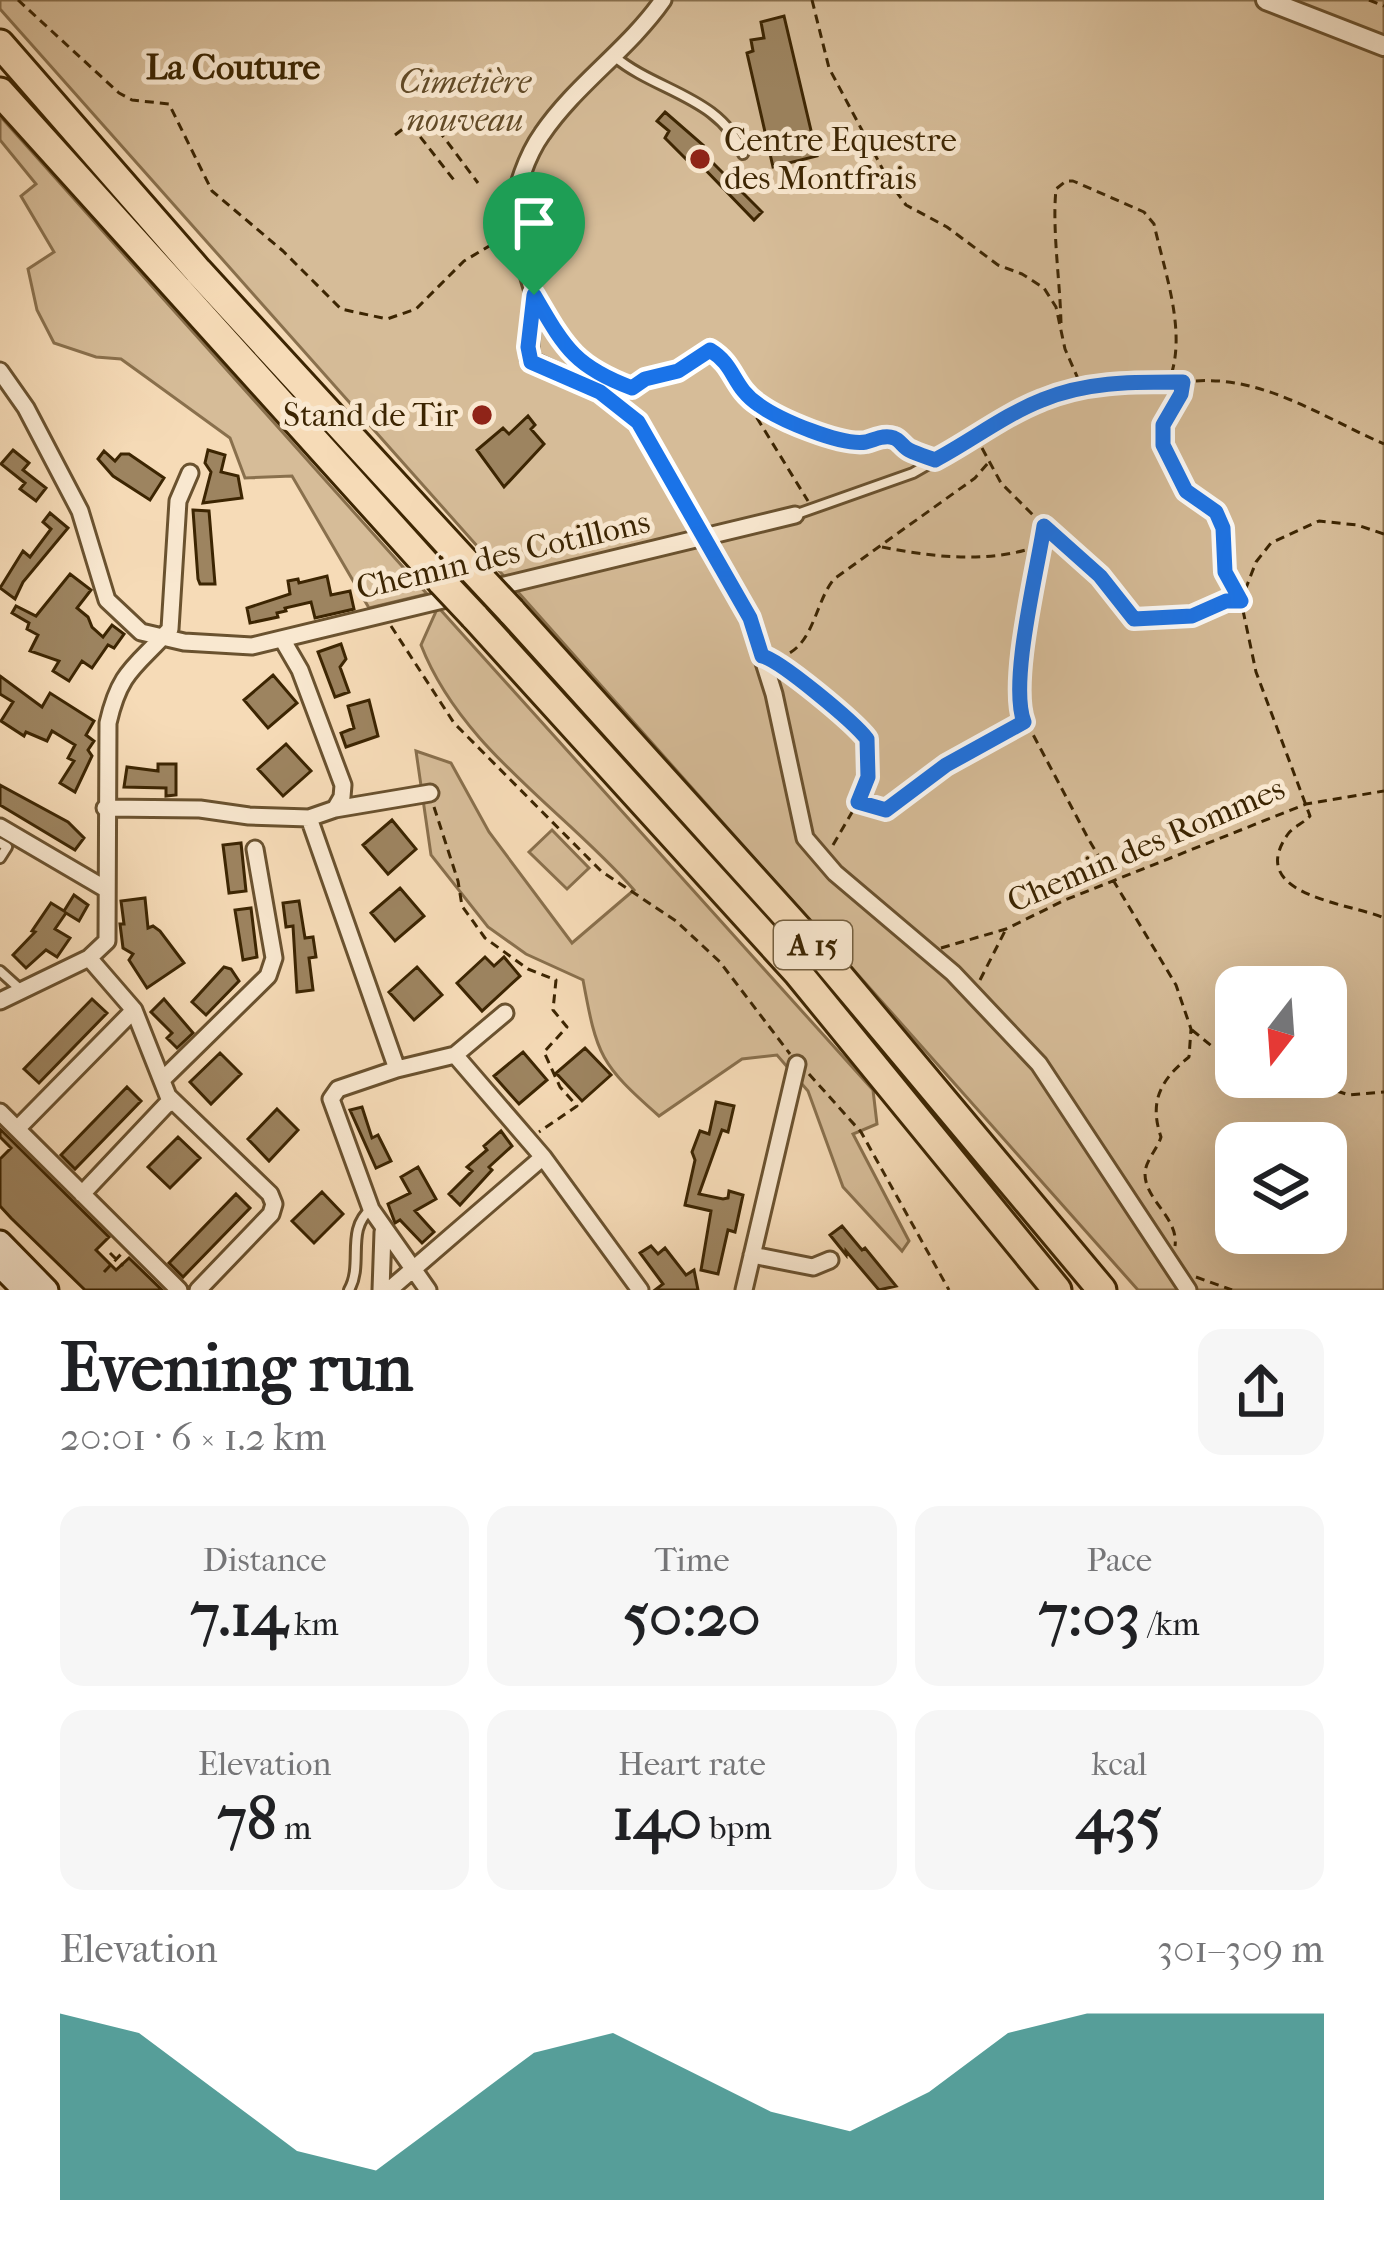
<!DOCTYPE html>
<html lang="en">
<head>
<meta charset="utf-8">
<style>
	:root { --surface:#fff; --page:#f6f6f6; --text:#202124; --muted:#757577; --accent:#0f766e }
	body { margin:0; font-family:"IM FELL French Canon",serif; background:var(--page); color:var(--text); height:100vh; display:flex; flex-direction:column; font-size:45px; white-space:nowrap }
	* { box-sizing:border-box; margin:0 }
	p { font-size:39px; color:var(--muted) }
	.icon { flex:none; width:66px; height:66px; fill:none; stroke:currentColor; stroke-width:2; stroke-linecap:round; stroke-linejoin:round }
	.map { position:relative; height:1290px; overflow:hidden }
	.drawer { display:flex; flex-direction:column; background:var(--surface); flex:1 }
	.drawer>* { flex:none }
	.needle { width:78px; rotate:197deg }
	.fabs { position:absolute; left:1215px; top:966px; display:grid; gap:24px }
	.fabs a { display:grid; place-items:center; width:132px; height:132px; border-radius:24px; background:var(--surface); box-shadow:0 12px 48px #0002; font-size:60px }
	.pin { position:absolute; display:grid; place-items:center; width:102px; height:102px; color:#fff; margin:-123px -51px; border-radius:50% 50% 50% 0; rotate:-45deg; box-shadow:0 0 12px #0007 }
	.pin .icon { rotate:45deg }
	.round { display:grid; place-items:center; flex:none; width:126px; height:126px; border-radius:24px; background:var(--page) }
	.head { display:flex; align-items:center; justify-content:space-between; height:204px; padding:0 60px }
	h1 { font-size:66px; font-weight:700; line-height:90px }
	.metrics { display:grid; grid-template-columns:repeat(3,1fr); gap:18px; height:204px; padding:12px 60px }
	.metrics div { display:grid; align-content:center; border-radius:24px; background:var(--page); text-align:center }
	.metrics b { font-size:60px; font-weight:700 }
	.metrics small { font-size:33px; font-weight:400 }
	.metrics p { font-size:33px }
	.chart { height:336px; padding:24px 60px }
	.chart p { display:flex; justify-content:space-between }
	.chart svg { width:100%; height:216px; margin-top:12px; fill:var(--accent); opacity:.7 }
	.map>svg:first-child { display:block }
	.green { fill:#d6bc98; stroke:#89704d; stroke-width:3; fill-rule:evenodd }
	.building { fill:#9d8460; stroke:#3c2502; stroke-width:3 }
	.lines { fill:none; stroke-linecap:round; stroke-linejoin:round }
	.service-casing { stroke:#6a522f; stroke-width:14 }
	.minor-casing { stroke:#6a522f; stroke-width:21 }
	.tertiary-casing { stroke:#6a522f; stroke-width:24 }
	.secondary-casing { stroke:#3c2502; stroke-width:27 }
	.motorway-casing { stroke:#3c2502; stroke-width:33 }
	.path { stroke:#3c2502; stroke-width:3; stroke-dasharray:9 6; stroke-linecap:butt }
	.service { stroke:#f9e8d0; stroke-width:8 }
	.minor { stroke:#f9e8d0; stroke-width:15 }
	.tertiary { stroke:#f9e8d0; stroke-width:18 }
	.secondary { stroke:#f9e8d0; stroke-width:21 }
	.motorway { stroke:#f6dbb7; stroke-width:27 }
	.motorway-bridge-casing { stroke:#3c2502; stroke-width:33; stroke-linecap:butt }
	.motorway-bridge { stroke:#f6dbb7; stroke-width:27 }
	.route-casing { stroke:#fff; stroke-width:24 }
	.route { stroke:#1a73e8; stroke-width:15 }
	.poi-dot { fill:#8f2418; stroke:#f9e8d0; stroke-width:4.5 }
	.labels { text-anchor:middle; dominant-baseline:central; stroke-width:10; stroke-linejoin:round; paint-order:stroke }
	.shield { fill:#f9e8d0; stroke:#756040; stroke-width:3 }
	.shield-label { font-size:30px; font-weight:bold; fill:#3c2502 }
	.park-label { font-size:33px; font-style:italic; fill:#624b28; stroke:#f9e8d0 }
	.poi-label { font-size:33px; fill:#3c2502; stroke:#f9e8d0; text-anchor:start }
	.street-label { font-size:33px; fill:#3c2502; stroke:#f9e8d0 }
	.neighbourhood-label { font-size:36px; font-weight:bold; fill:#3c2502; stroke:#f9e8d0 }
</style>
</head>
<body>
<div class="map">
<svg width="1384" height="1290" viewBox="0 0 1384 1290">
	<rect width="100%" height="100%" fill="#f6dbb7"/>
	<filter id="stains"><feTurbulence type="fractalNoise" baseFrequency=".00167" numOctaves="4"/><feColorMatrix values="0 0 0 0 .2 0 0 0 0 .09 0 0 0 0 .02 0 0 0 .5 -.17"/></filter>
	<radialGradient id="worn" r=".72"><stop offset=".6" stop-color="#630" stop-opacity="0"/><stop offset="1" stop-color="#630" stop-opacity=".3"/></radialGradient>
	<path class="green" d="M0 0H1384V1290H1138L0 9ZM1236 987H1326V1077H1236ZM1236 1143H1326V1233H1236Z
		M0 116 427 594 369 608 292 476 245 478 230 438 146 377 121 359 96 357 54 343 37 310 28 269 54 252 21 196 36 184 0 140Z
		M438 607 873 1090 877 1124 853 1134 909 1241 902 1251 843 1187 808 1091 777 1055 742 1059 659 1116C600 1064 597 1056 583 980L526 954 488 927 431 855 416 751 451 763 489 832 572 943 634 890C564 810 461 748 421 645Z
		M552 830 589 868 567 889 529 852Z"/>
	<path class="building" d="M784 16 817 156 773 167 747 53 753 51 751 40 764 38 761 22Z
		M665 112 703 145 699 149 762 212 754 220 693 157 689 162 665 138 669 131 657 121Z
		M528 416 535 425 531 429 544 444 504 487 477 450 503 428 509 434Z
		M13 450 29 463 23 470 46 488 36 501 20 489 25 483 1 464Z
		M208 450 225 455 221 472 238 476 242 498 203 503 211 472 205 463Z
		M104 451 115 461 121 454H129L164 478 150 500 113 476 98 459Z
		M193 510 209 511 215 584H200L198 579Z
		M50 513 68 528 23 582 15 599 0 588 23 551 30 557 51 529 43 522Z
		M70 574 91 590 77 608 88 617 92 627 103 637 112 625 124 634 114 648 108 645 92 668 82 661 69 681 53 671 59 661 30 651 38 635 27 629 29 623 12 613 16 606 36 616Z
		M327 576 331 595 350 591 354 609 315 618 311 602 285 608 286 611 277 613 278 617 250 623 247 608 290 594 288 581 298 579 299 583Z
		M341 644 346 659 340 667 349 692 335 697 318 652Z
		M273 675 297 703 268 728 244 700Z
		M0 676 42 707 50 693 94 721 86 735 94 741 88 750 92 756 75 792 60 783 74 761 68 758 75 745 52 731 47 741 26 732 24 736 1 721 13 702 0 694Z
		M369 700 378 736 346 747 341 733 354 728 348 706Z
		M286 744 311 771 283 796 258 769Z
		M158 764H176V795L166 796V788L124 787 127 767 158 771Z
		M0 785 68 822 84 838 75 850 0 805Z
		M392 820 416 849 388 874 363 845Z
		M241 843 246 891 229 893 223 845Z
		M400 888 424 916 395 941 371 913Z
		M74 895 88 905 79 921 66 913 55 929 70 938 57 957 46 950 26 968 13 955 35 932 32 931 51 903 64 911Z
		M145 898 148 928 153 926 160 931 184 963 147 988 129 960 133 954 123 948 120 924H124L121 901Z
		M299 901 305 938 313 937 316 957 309 958 313 990 297 992 293 926 286 927 283 903Z
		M251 908 257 957 243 960 235 910Z
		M485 957 494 966 504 957 520 976 482 1011 457 983Z
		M224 967 231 969 239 981 206 1015 192 1002Z
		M417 967 442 995 414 1020 389 992Z
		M92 999 107 1013 39 1083 24 1069Z
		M164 999 193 1033 177 1048 167 1038 172 1033 151 1012Z
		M585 1048 611 1075 582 1101 556 1073Z
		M523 1052 547 1080 519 1104 494 1076Z
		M220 1053 241 1074 211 1104 190 1082Z
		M127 1087 141 1101 75 1169 61 1155Z
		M716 1102 734 1106 728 1132 722 1130 699 1194 723 1199 728 1198 729 1191 743 1195 735 1232 728 1230 718 1274 701 1270 711 1211 685 1205 695 1160 692 1152 700 1131 709 1134Z
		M362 1107 372 1138 378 1135 391 1161 376 1168 350 1110Z
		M277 1109 298 1130 269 1161 248 1139Z
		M0 1129 109 1237 96 1250 116 1270 129 1258 162 1290H85L11 1218 0 1206V1159L11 1148 0 1137Z
		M501 1131 512 1146 489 1167 492 1170 460 1205 449 1194 472 1171 467 1167 487 1150 484 1146Z
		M178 1137 200 1158 170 1188 148 1167Z
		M418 1167 436 1199 415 1211 434 1232 422 1243 400 1220 395 1223 388 1204 410 1193 401 1177Z
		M322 1192 343 1214 314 1243 292 1221Z
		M236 1194 250 1208 183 1277 169 1263Z
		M842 1226 862 1250 865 1248 896 1286 879 1290 846 1251V1255L830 1235Z
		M651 1246 658 1254 665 1248 686 1275 694 1270 698 1290H655L663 1284 640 1253Z"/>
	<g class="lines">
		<g class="service-casing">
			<path id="service" d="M615 57C657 92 721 97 743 154
				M797 514 913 473 1040 400 1099 385 1188 382
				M0 843 7 847 0 858
				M0 971 21 990
				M349 1290C364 1264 345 1230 371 1209"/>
		</g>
		<g class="minor-casing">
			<path id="minor" d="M663 0C628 50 576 84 542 134 522 162 515 199 506 232L525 264 534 295 529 359 600 392 638 421 750 618 774 694 805 838 835 873 953 973 1039 1064 1188 1290
				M0 371 26 408 80 511 107 600 141 632 184 642 252 646 795 515
				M282 639 300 670 343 785 342 797 335 809
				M105 808 200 809 249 816 309 818 335 809 430 793
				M309 818 397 1069 338 1089 331 1099 371 1209 428 1290
				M0 827 104 888
				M89 958 134 1010 168 1096 270 1194 274 1204 271 1214 198 1290
				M0 1001 89 958 107 941 108 723C120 670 136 667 170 629L178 501 190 473
				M455 1055 505 1013
				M397 1069 455 1055 543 1157 640 1290
				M162 1080 268 976 274 958 255 849
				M0 1112 179 1290
				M17 1129 134 1010
				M82 1194 166 1105 174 1102
				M752 1255 813 1267 830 1260
				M381 1290 383 1232
				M389 1290 543 1157
				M744 1290 797 1064"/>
		</g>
		<g class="tertiary-casing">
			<path id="tertiary" d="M1266 0 1384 46"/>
		</g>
		<g class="secondary-casing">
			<path id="secondary" d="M0 1242 47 1290
				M0 1266 24 1290"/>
		</g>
		<g class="motorway-casing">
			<path id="motorway" d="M0 44 198 271 469 566
				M0 92 442 582
				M511 611 819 952 1102 1290
				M474 616 798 973 1057 1290"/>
		</g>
		<path class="path" d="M18 0 119 93 132 100 169 104 212 191 283 251 341 309 387 319 416 309 464 261 496 242
			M812 0 829 68 890 183 906 205 947 227 998 265 1022 274 1044 288 1056 307 1065 349 1079 381
			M1369 0 1384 6
			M411 125 457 184
			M395 135 425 112 478 183
			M547 317C567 353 593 373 632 388L645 379 678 371 711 350C736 365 732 386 758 405 779 419 839 445 864 442 874 441 881 434 892 438 902 441 913 452 924 456
			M1061 323C1060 280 1052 230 1056 189L1066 181H1073L1144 212 1154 224C1164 270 1185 326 1172 372
			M1196 381C1264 376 1324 418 1384 444
			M741 392 808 501
			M982 448 1001 483 1044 526 1023 657 1020 710 1089 840 1176 985 1191 1029 1189 1057C1160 1080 1149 1102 1161 1137 1157 1150 1145 1161 1145 1174 1145 1200 1179 1218 1175 1246
			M1045 527 1100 576 1134 619 1192 616 1226 601H1241L1225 572 1223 528 1217 512 1187 491 1163 445V425L1182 390
			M1384 534 1357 525 1319 521 1271 543 1256 562 1241 601 1256 672 1310 816C1304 823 1293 827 1288 834 1244 896 1351 903 1384 918
			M882 547C932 557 989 564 1038 546
			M391 626 454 723 601 871 676 921 720 962 790 1054
			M776 658C814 651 814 603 834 579L975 478 988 463
			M778 662 805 688 829 700 867 739 868 777 859 800
			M434 807 458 881 462 906 485 938 528 969 556 980 553 1010 567 1027 544 1052 560 1087 577 1106 539 1132
			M833 845 858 802 886 810 946 765 1023 722
			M941 948 1006 929 1065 900 1306 804 1384 791
			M980 980 1005 931
			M1192 1030 1214 1048 1236 1058
			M809 1074 861 1132 949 1290
			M1294 1077 1349 1095 1384 1092
			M110 1253 123 1266
			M104 1272 123 1252
			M1196 1277 1232 1290"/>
		<use href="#service" class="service"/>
		<use href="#minor" class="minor"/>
		<use href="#tertiary" class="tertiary"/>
		<use href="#secondary" class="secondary"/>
		<use href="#motorway" class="motorway"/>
		<g class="motorway-bridge-casing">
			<path id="motorway-bridge" d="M469 566 511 611
				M442 582 474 616"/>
		</g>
		<use href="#motorway-bridge" class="motorway-bridge"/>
	</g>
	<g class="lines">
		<g class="route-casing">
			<path id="route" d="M534 295C564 346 573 366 632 388L645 379 678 371 710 350C736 366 732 387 759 405 780 420 841 446 866 442 875 440 884 434 894 438 900 440 903 447 909 450 917 454 927 457 935 460 971 441 1004 415 1042 400 1087 381 1135 382 1183 382L1181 394 1163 425V445L1186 491 1216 512 1223 528 1225 572 1241 601H1226L1192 616 1134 619 1100 576 1044 526C1037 572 1009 683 1024 722L946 765 886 810 858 802 868 777 867 739C854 722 780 660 762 656L750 618 638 422 600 392 531 362 528 347Z"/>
		</g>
		<use href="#route" class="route"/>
	</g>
	<g class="poi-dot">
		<circle cx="700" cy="159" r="12"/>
		<circle cx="482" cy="415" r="12"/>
	</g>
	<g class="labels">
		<rect class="shield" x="774" y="921" width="78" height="48" rx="9"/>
		<g class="shield-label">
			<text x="813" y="945">A 15</text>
		</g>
		<g class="park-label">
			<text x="465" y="82">Cimetière<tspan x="465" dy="38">nouveau</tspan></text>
		</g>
		<g class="poi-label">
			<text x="724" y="140">Centre Equestre<tspan x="724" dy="38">des Montfrais</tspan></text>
			<text x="458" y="415" text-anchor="end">Stand de Tir</text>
		</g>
		<g class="street-label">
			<text transform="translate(503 555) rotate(-13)">Chemin des Cotillons</text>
			<text transform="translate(1146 845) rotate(-23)">Chemin des Rommes</text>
		</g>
		<g class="neighbourhood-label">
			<text x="233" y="67">La Couture</text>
		</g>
	</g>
	<rect width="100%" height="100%" filter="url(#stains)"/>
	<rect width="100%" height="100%" fill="url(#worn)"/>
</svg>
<div class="fabs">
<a><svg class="needle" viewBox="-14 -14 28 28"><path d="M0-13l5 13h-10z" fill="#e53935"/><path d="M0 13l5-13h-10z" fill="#757577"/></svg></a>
<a><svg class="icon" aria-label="layers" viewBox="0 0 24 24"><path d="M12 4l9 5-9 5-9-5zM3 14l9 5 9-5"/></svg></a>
</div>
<div class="pin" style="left:534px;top:295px;background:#1e9e55"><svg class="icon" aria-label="arrive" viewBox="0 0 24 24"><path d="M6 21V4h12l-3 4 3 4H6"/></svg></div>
</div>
<section class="drawer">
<div class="head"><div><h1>Evening run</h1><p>20:01 · 6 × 1.2 km</p></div><a class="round"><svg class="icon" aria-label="share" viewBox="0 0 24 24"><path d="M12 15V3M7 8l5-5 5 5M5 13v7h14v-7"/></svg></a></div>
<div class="metrics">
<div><p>Distance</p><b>7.14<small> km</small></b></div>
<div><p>Time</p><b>50:20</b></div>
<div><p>Pace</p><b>7:03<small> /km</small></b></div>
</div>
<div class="metrics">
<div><p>Elevation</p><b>78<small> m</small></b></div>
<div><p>Heart rate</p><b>140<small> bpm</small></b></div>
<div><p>kcal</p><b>435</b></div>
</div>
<div class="chart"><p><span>Elevation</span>301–309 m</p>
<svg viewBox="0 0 160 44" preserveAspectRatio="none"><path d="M0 44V6L10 10L20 22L30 34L40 38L50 26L60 14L70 10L80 18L90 26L100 30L110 22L120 10L130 6L140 6L150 6L160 6V44z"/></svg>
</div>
</section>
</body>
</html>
